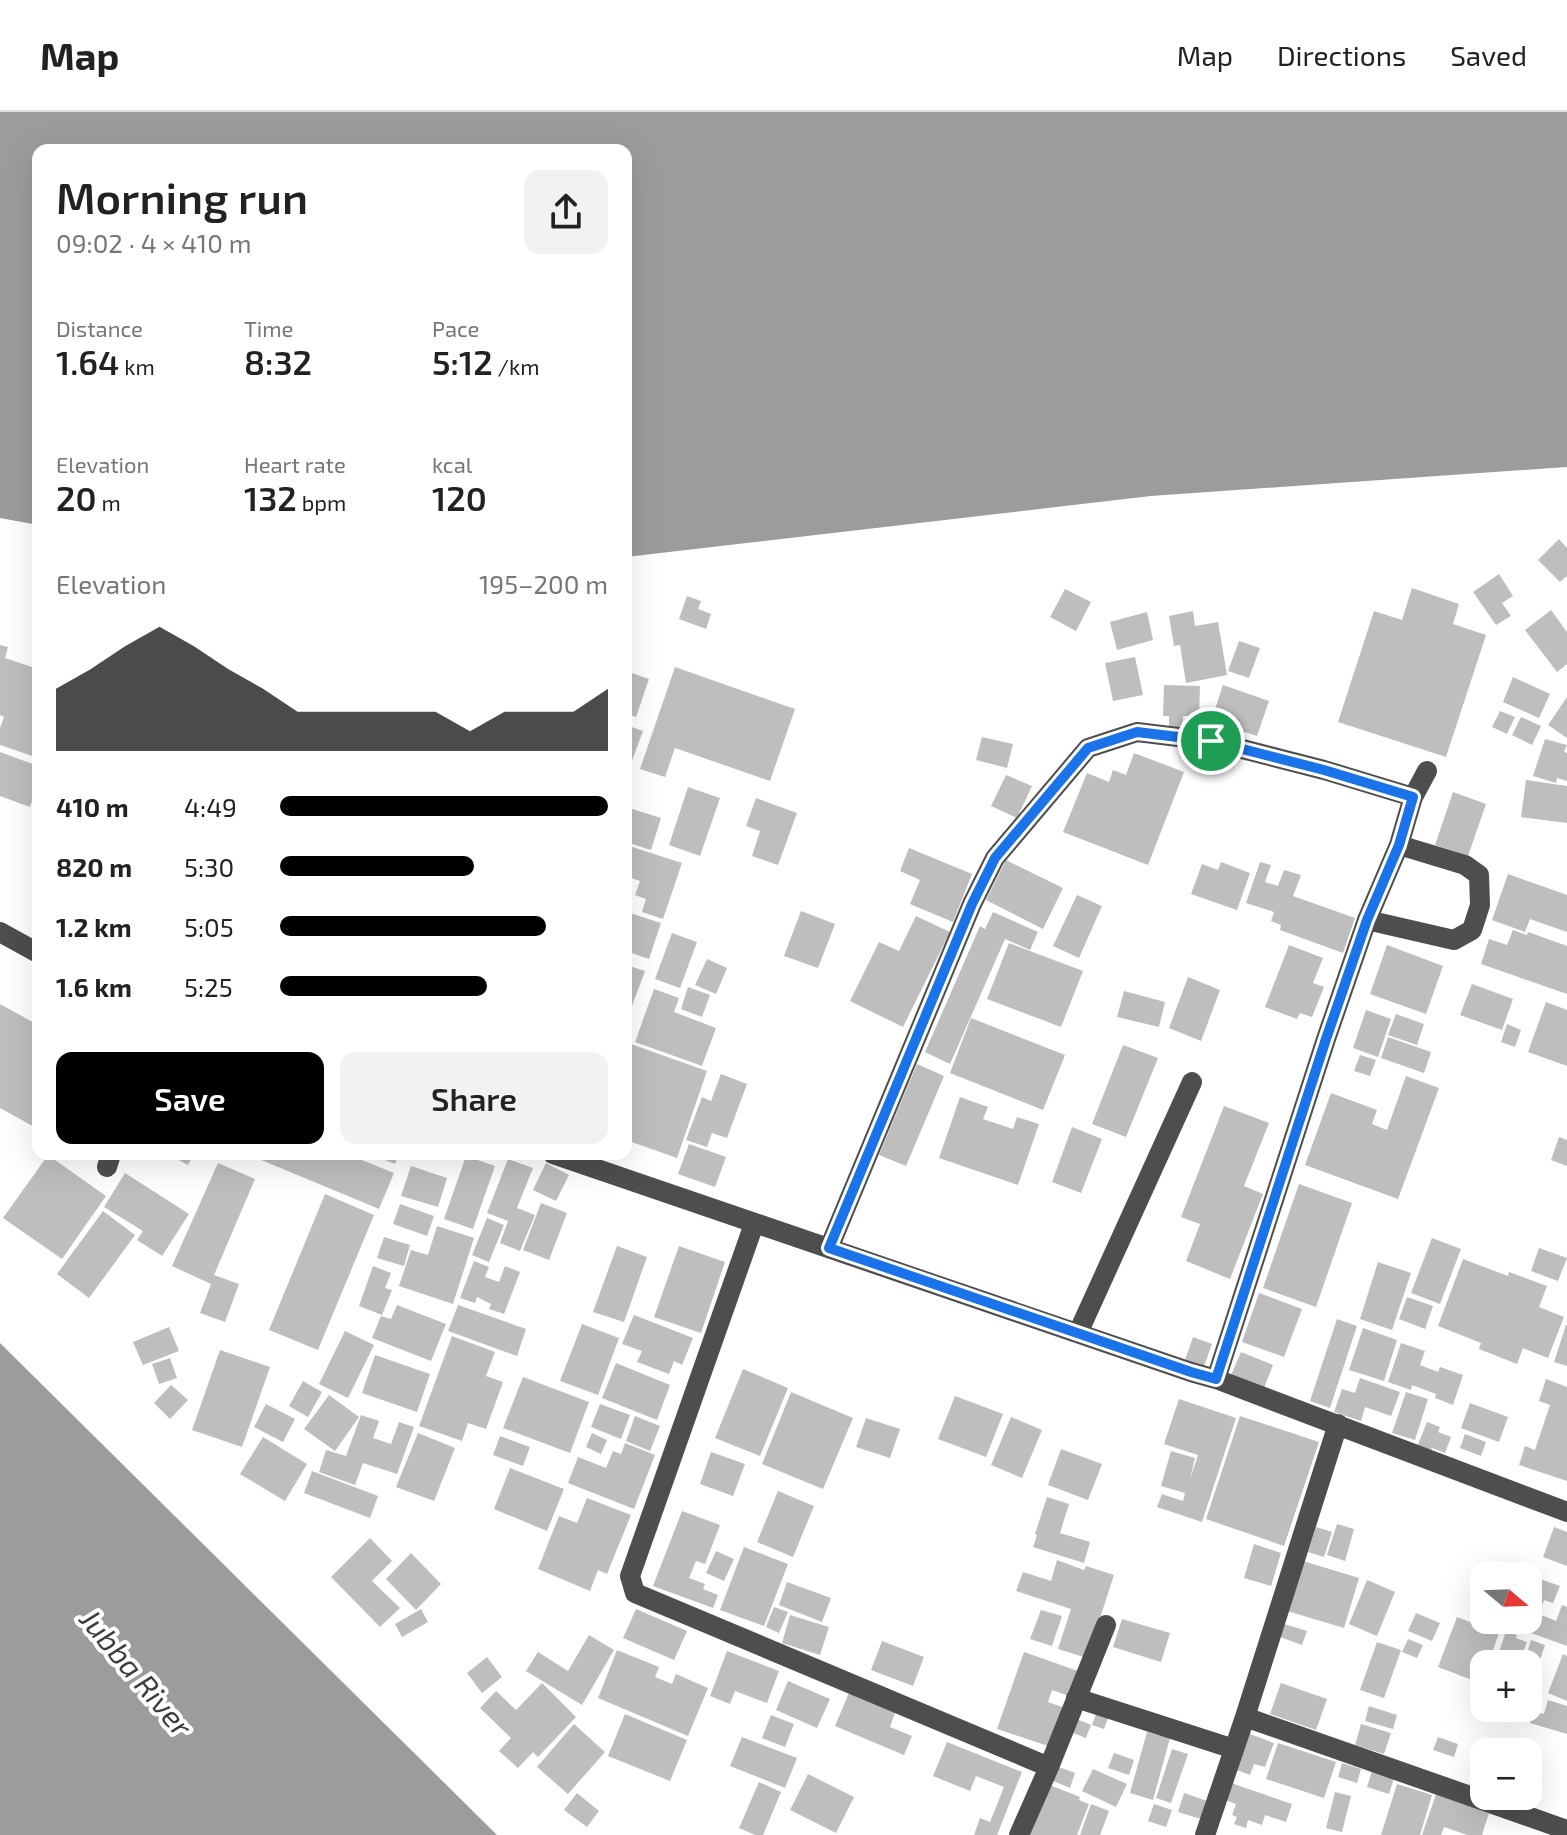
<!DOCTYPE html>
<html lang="en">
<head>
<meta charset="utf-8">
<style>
	:root { --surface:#fff; --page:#f2f2f2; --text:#222; --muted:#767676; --line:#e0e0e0; --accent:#000 }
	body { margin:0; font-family:"Exo 2",sans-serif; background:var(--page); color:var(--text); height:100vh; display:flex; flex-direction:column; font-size:30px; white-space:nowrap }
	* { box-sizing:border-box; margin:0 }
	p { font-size:26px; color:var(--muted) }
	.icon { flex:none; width:44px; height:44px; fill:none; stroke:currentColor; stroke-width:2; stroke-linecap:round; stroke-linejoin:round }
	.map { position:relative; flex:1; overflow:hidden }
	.panel { position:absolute; left:32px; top:32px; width:600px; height:1016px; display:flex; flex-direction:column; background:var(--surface); border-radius:16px; box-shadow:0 8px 32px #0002 }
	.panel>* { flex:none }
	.needle { width:52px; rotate:109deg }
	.buttons { position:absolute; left:1470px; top:1450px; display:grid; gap:16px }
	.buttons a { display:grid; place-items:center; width:72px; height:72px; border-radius:16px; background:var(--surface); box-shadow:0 8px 32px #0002; font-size:40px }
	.pin { position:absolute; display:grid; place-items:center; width:68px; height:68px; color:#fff; margin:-34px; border:4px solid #fff; border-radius:50%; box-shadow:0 2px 8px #0007 }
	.round { display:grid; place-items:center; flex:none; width:84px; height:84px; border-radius:16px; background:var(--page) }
	.head { display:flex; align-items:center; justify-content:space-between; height:136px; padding:0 24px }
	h1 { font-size:44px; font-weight:600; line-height:60px }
	.metrics { display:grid; grid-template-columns:repeat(3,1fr); gap:12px; height:136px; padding:8px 24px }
	.metrics div { display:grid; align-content:center }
	.metrics b { font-size:34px; font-weight:600 }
	.metrics small { font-size:22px; font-weight:400 }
	.metrics p { font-size:22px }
	.chart { height:224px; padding:16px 24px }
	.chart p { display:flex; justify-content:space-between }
	.chart svg { width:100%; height:144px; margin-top:8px; fill:var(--accent); opacity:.7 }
	.button { display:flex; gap:16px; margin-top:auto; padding:16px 24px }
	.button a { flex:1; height:92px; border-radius:16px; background:var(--accent); color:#fff; font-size:32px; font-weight:600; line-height:92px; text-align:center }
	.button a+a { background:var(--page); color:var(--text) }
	ul { padding:0 24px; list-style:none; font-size:26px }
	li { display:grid; grid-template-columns:128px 96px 1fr; align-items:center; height:60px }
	li i { height:20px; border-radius:10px; background:var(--accent) }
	header { display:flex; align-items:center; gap:48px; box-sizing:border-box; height:112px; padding:0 40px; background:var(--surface); border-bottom:2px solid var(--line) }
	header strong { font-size:38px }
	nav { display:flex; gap:44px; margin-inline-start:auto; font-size:28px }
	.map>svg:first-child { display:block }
	.water { fill:#9c9c9c }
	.building { fill:#bebebe }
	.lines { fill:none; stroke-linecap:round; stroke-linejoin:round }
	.minor { stroke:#4e4e4e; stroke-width:20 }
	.route-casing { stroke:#fff; stroke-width:16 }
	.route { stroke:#1a73e8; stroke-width:10 }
	.labels { text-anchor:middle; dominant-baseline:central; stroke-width:8; stroke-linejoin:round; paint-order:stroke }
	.water-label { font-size:30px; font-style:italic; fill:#3d3d3d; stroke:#fff }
</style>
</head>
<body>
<header>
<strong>Map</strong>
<nav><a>Map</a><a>Directions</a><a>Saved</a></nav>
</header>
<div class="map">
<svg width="1567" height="1723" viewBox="0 0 1567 1723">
	<rect width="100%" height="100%" fill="#fff"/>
	<path class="water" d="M0 0H1567V355L1151 384 626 445V38H38V413L0 406Z
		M0 1231 497 1723H0Z"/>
	<path class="building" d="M1559 427 1567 436V464L1560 470 1538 448Z
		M1499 462 1513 484 1502 491 1511 504 1496 513 1473 480Z
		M1412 476 1459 492 1453 512 1486 523 1446 645 1338 610 1374 499 1402 508Z
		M1065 477 1091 490 1076 519 1050 505Z
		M687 484 701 489 698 497 711 502 706 517 679 507Z
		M1551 498 1567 520V552L1557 560 1525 518Z
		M1193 499 1195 514 1218 510 1227 563 1186 571 1180 533 1174 534 1169 504Z
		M1147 500 1153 528 1117 538 1110 510Z
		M1239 529 1260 536 1249 566 1228 559Z
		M0 533 8 535 5 546 38 557V646L0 633V616L4 605 0 603Z
		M1135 545 1143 583 1113 589 1105 551Z
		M675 555 795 597 770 669 675 636 665 665 640 657Z
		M626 559 649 567 636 605 626 602Z
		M1513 565 1550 582 1539 606 1503 590Z
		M1164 573 1200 574 1199 604H1183L1182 618H1169V604H1163Z
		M1223 573 1269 589 1257 624 1211 609Z
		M1567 585V626L1548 613Z
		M1500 599 1515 605 1507 622 1492 615Z
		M1521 605 1541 614 1532 633 1512 623Z
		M626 613 643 619 630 654 626 653Z
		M982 625 1013 632 1007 656 976 648Z
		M1545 627 1567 633 1564 640 1567 641V669L1557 666 1556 671 1533 664Z
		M0 640 38 654V673L30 695 0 684Z
		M1134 641 1184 660 1148 753 1063 720 1087 661 1109 670 1113 658 1126 663Z
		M1006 663 1032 674 1017 706 991 694Z
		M1526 668 1567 674V711L1521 705Z
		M688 675 720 686 700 744 669 733Z
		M1453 680 1486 692 1468 744 1435 733Z
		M756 686 797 701 778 753 752 744 760 719 746 714Z
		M626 695 661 706 651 738 626 730Z
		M626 733 682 751 663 807 642 800 646 787 635 783 640 769 626 764Z
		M909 736 972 762 953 810 910 792 920 768 900 759Z
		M1006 748 1063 776 1043 817 986 788Z
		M1221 750 1250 761 1237 798 1191 782 1202 752 1218 758Z
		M1260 750 1271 753 1265 770 1278 774 1284 758 1301 763 1293 784 1355 806 1343 841 1280 818 1281 813 1271 809 1274 800 1246 791Z
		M1508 762 1567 783V820L1530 807 1525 820 1492 808Z
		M626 772 632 775 627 793H626Z
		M1077 783 1102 794 1079 846 1053 834Z
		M801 799 835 812 818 856 784 844Z
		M993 800 1038 820 1030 838 1005 827 950 952 925 940 980 814 985 817Z
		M630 801 661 811 649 847 626 839V812Z
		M916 804 950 820 903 915 850 889 879 830 899 839Z
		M1513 818 1527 823 1528 820 1567 834V882L1481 852 1489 827 1507 833Z
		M672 821 697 830 680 876 655 867Z
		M1009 831 1083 859 1061 915 987 887Z
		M1289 833 1323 846 1313 871 1324 875 1312 905 1300 901 1297 907 1265 895Z
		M1387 833 1443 854 1426 902 1370 882Z
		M707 847 727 856 716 882 695 873Z
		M626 853 645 859 626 910Z
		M1188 865 1220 878 1201 929 1169 916Z
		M1472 872 1513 887 1502 918 1460 903Z
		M688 875 710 883 702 905 681 897Z
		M654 877 679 886 674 900 716 916 702 954 635 930Z
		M1124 879 1165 890 1159 915 1117 905Z
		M1546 890 1567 898V954L1528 940Z
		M0 892 38 913V1017L0 996Z
		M1366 898 1391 907 1378 945 1353 936Z
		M1396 902 1424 912 1417 933 1388 923Z
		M971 906 1065 943 1043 998 950 961Z
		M1507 912 1521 918 1515 935 1501 930Z
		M1388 925 1431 940 1424 961 1381 946Z
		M631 932 707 959 677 1046 626 1028V946Z
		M1123 933 1158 946 1126 1025 1092 1012Z
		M1360 943 1376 948 1370 964 1354 959Z
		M917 952 944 964 906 1054 879 1043Z
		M721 962 747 972 727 1026 712 1021 707 1035 686 1028 702 985 711 989Z
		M1406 964 1439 976 1398 1087 1305 1053 1331 981 1377 998 1372 1012 1387 1018Z
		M960 985 988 995 983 1007 1013 1017 1017 1005 1039 1012 1018 1073 939 1046Z
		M1224 994 1269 1011 1244 1074 1263 1082 1230 1167 1186 1149 1200 1112 1181 1105Z
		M1072 1015 1102 1027 1081 1081 1052 1070Z
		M1559 1025 1567 1028V1054L1551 1048Z
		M689 1032 726 1045 715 1075 678 1062Z
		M167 1042H194L188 1053Z
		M247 1042H347L394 1061 379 1097Z
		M370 1042H399L395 1052Z
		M48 1043 106 1084 62 1147 3 1106Z
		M466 1044 495 1054 473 1117 444 1107Z
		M508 1047 533 1056 517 1096 535 1103 520 1139 500 1131 508 1109 487 1101Z
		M218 1051 255 1067 214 1163 239 1172 225 1210 200 1201 211 1172 172 1154Z
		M546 1051 569 1063 556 1089 533 1078Z
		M411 1054 447 1066 438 1095 401 1084Z
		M125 1061 189 1102 162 1144 137 1128 143 1119 104 1095Z
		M1299 1072 1352 1091 1316 1195 1263 1176Z
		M325 1082 374 1103 318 1238 269 1218Z
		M541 1091 567 1101 549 1148 523 1138Z
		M400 1092 434 1104 427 1124 393 1112Z
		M103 1099 135 1123 89 1186 57 1162Z
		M487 1106 504 1113 489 1150 472 1143Z
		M437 1114 474 1126 453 1192 399 1174 411 1138 428 1143Z
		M384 1125 410 1133 404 1154 377 1146Z
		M1432 1126 1461 1137 1440 1192 1411 1181Z
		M617 1134 647 1145 624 1210 593 1200Z
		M679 1134 725 1150 701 1221 654 1205Z
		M1539 1136 1567 1146 1558 1169 1531 1159Z
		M1463 1147 1508 1164 1509 1160 1547 1174 1539 1195 1564 1205 1548 1246 1523 1236 1517 1252 1479 1237 1481 1231 1438 1214Z
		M474 1149 489 1155 485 1165 499 1170 505 1154 520 1160 504 1202 489 1197 491 1192 477 1185 475 1191 460 1186Z
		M1378 1150 1411 1161 1392 1218 1360 1207Z
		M373 1154 391 1161 385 1176 392 1178 382 1203 359 1194Z
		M1259 1181 1302 1197 1284 1245 1242 1230Z
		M1407 1185 1433 1194 1425 1217 1399 1207Z
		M397 1193 446 1212 431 1249 372 1226 381 1204 391 1207Z
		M458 1193 526 1217 517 1244 448 1219Z
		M634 1203 693 1226 682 1253 674 1249 669 1262 637 1250 642 1239 622 1232Z
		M1337 1207 1357 1214 1330 1296 1310 1289Z
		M582 1212 619 1226 598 1283 560 1269Z
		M1566 1213H1567V1254L1554 1250Z
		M169 1215 179 1239 143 1253 133 1230Z
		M1363 1216 1397 1228 1384 1269 1349 1258Z
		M345 1219 374 1233 348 1286 319 1272Z
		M452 1224 495 1240 486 1264 503 1270 486 1317 468 1311 462 1329 419 1314Z
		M1193 1225 1212 1232 1203 1257 1184 1251Z
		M1401 1231 1425 1239 1420 1253 1438 1260 1440 1255 1463 1263 1453 1293 1435 1286 1436 1282 1412 1273 1411 1278 1388 1270Z
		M220 1238 270 1255 242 1335 192 1318Z
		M1241 1240 1273 1253 1264 1276 1231 1263Z
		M375 1243 430 1262 417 1300 362 1281Z
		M170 1246 177 1266 159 1272 152 1252Z
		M616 1251 670 1273 657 1308 602 1286Z
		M743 1257 788 1276 760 1344 715 1326Z
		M523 1265 589 1290 570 1341 503 1316Z
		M1360 1266 1400 1280 1391 1304 1365 1295 1361 1309 1334 1300 1342 1277 1355 1281Z
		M1546 1267 1567 1275V1369L1519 1353 1525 1334 1535 1338 1550 1293 1539 1289Z
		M303 1269 322 1280 308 1305 289 1294Z
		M171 1273 188 1288 170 1307 154 1291Z
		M791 1280 853 1306 823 1377 762 1352Z
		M1406 1280 1428 1287 1415 1328 1392 1321Z
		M329 1283 359 1305 335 1339 304 1317Z
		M955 1284 1003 1302 986 1345 938 1327Z
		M1179 1287 1236 1306 1202 1410 1157 1395 1162 1382 1183 1389 1185 1381 1161 1374 1171 1339 1195 1346 1190 1367 1198 1343 1164 1332Z
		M1470 1291 1508 1305 1499 1330 1461 1316Z
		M266 1292 295 1307 283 1330 254 1315Z
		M600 1292 630 1303 621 1327 591 1315Z
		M361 1303 379 1309 373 1326 391 1332 399 1310 414 1315 397 1362 363 1351 355 1373 319 1360 326 1338 346 1344Z
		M635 1304 660 1314 650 1339 626 1329Z
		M1240 1304 1319 1330 1284 1434 1206 1407Z
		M1011 1305 1042 1318 1022 1366 991 1353Z
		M866 1306 900 1317 890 1346 856 1335Z
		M1427 1310 1440 1315 1438 1320 1451 1325 1445 1341 1432 1336 1430 1340 1417 1335Z
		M418 1321 455 1336 434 1389 396 1375Z
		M592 1321 607 1328 601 1342 586 1335Z
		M1465 1322 1486 1330 1481 1344 1460 1336Z
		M500 1324 530 1335 523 1354 493 1343Z
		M263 1325 307 1352 285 1389 240 1362Z
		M625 1331 655 1343 634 1397 568 1371 578 1345 606 1356 613 1339 621 1342Z
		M1061 1337 1102 1352 1088 1388 1048 1373Z
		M711 1340 745 1352 733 1384 700 1372Z
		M510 1356 564 1377 547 1419 494 1397Z
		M312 1359 378 1384 370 1406 304 1381Z
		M778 1379 814 1394 793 1445 757 1430Z
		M1047 1385 1069 1392 1060 1421 1090 1430 1084 1451 1033 1435 1037 1423 1035 1422Z
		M587 1386 631 1403 607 1462 598 1458 590 1479 538 1457 559 1404 577 1411Z
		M682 1399 720 1413 705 1452 696 1449 689 1466 705 1472 703 1477 718 1483 713 1496 653 1474Z
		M1337 1412 1354 1417 1345 1449 1327 1443Z
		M1316 1415 1332 1420 1324 1445 1308 1440Z
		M1554 1415 1567 1420V1454L1543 1445Z
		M370 1426 392 1449 372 1469 400 1496 380 1515 331 1465Z
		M1254 1432 1281 1441 1271 1474 1244 1466Z
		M744 1435 788 1452 764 1514 720 1498Z
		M716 1439 734 1447 724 1469 706 1461Z
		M411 1441 441 1472 416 1498 386 1467Z
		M1057 1448 1084 1458 1086 1454 1114 1463 1087 1546 1058 1537 1071 1497 1016 1479 1023 1460 1051 1469Z
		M1303 1449 1359 1466 1344 1516 1287 1499Z
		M1534 1465 1560 1474 1553 1491 1544 1488 1539 1502 1556 1509 1562 1493 1567 1495V1534L1514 1515 1516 1508H1528V1475L1529 1472 1531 1473Z
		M1367 1468 1395 1480 1377 1524 1349 1512Z
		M787 1470 831 1486 822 1510 779 1493Z
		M774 1495 788 1500 779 1521 766 1515Z
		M421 1497 428 1510 402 1525 395 1512Z
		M636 1497 687 1519 674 1548 623 1526Z
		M1041 1498 1062 1504 1052 1534 1030 1527Z
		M1416 1501 1440 1511 1432 1529 1408 1519Z
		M790 1503 829 1515 820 1543 782 1531Z
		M1457 1505 1499 1521 1488 1552H1484V1562L1480 1571 1438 1555Z
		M1122 1507 1170 1521 1161 1550 1113 1535Z
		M1281 1511 1307 1519 1302 1533 1277 1524Z
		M1506 1519 1517 1523 1516 1526 1527 1530 1522 1543 1512 1540 1509 1547 1523 1552H1495Z
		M589 1523 614 1538 582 1593 526 1559 538 1540 568 1559Z
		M1408 1527 1423 1533 1417 1546 1402 1540Z
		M1531 1528 1545 1533 1540 1548 1526 1544Z
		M882 1529 924 1545 913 1574 871 1558Z
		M1377 1530 1401 1538 1384 1586 1360 1578Z
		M617 1538 659 1555 655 1565 672 1572 676 1562 708 1576 688 1624 598 1586Z
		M727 1539 779 1559 767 1591 735 1579 730 1592 710 1584Z
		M1024 1540 1078 1559 1069 1584 1052 1578 1048 1590 1065 1596 1051 1635 997 1617Z
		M1563 1542 1567 1544V1589L1548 1581Z
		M487 1545 502 1565 482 1581 467 1561Z
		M788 1569 830 1587 817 1616 776 1598Z
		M542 1571 576 1605 538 1645 533 1640 518 1656 499 1639 511 1626 480 1596 496 1579 516 1598Z
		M1281 1571 1327 1587 1316 1618 1270 1602Z
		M849 1581 895 1601 890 1615 912 1624 904 1643 835 1614Z
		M1548 1588 1567 1594V1622L1530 1611 1533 1599 1544 1602Z
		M1369 1594 1397 1603 1393 1617 1365 1609Z
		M1098 1597 1110 1601 1104 1617 1092 1613Z
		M625 1602 687 1628 670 1669 608 1644Z
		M771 1603 794 1612 785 1635 762 1626Z
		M1074 1606 1091 1613 1086 1626 1068 1619Z
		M574 1612 605 1640 568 1682 537 1655Z
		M1361 1612 1391 1621 1384 1642 1355 1633Z
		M1147 1620 1170 1626 1153 1688 1130 1681Z
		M1245 1620 1274 1631 1265 1655 1254 1652 1250 1663 1234 1657Z
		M742 1625 797 1646 785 1676 730 1654Z
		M1438 1625 1458 1632 1454 1645 1433 1638Z
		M947 1630 1022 1660 997 1723H974L980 1706 990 1710 1004 1675 976 1664 970 1679 933 1664Z
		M1278 1631 1336 1650 1324 1686 1266 1667Z
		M1172 1637 1188 1642 1171 1691 1156 1686Z
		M1114 1641 1134 1648 1129 1663 1108 1656Z
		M1342 1651 1361 1657 1357 1671 1338 1665Z
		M1056 1654 1075 1661 1070 1676 1051 1668Z
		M1093 1657 1127 1672 1116 1695 1082 1679Z
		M1372 1659 1394 1666 1389 1682 1367 1675Z
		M808 1662 854 1685 836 1721 790 1698Z
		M759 1670 781 1680 763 1723H755L739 1716Z
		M1231 1671 1292 1692 1286 1710 1265 1703 1262 1713 1248 1708 1246 1716 1234 1712 1237 1705 1232 1703 1236 1692 1225 1688Z
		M1047 1672 1080 1685 1079 1688 1089 1692 1077 1723H1027Z
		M1397 1672 1432 1683 1420 1723H1381Z
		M1335 1680 1351 1684 1342 1720 1326 1716Z
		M577 1681 599 1699 587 1715 564 1698Z
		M1184 1681 1207 1689 1201 1707 1178 1700Z
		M1436 1682 1489 1701 1482 1723H1467L1444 1715 1441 1723H1422Z
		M1091 1692 1109 1699 1100 1723H1080Z
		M1154 1692 1172 1698 1166 1715 1148 1709Z"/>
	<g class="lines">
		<path class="minor" d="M1367 808 1454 828 1472 818 1480 793 1479 763 1465 753 1399 733
			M0 820 38 841
			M553 1042C766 1116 979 1187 1191 1260L1216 1267 1567 1400
			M107 1055 111 1042
			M754 1112 630 1464 635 1481 1049 1655
			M829 1136 972 792 995 746 1088 636 1137 620 1211 629 1324 658 1413 685
			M1078 1221 1192 970
			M1216 1267 1326 927 1367 808 1399 733 1413 685 1427 659
			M1076 1586 1234 1637
			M1245 1605 1567 1718
			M1019 1723 1049 1655 1106 1513
			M1205 1723 1245 1605 1338 1312"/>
	</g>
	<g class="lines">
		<g class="route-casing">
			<path id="route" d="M1137 620 1211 629 1324 658 1413 685 1399 733 1367 808 1326 927 1216 1267 1191 1260 829 1136 972 792 995 746 1088 636Z"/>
		</g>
		<use href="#route" class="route"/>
	</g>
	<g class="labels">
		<g class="water-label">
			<text transform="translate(137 1560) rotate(50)">Jubba River</text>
		</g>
	</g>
</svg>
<div class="buttons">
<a><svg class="needle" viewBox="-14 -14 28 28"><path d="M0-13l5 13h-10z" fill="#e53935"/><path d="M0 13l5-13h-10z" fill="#767676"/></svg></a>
<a>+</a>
<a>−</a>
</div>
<div class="pin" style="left:1211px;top:629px;background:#1e9e55"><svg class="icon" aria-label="arrive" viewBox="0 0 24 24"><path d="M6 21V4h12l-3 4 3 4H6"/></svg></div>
<section class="panel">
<div class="head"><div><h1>Morning run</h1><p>09:02 · 4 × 410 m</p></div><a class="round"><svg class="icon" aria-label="share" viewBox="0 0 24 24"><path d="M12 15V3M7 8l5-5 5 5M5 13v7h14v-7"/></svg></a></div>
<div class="metrics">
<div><p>Distance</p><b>1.64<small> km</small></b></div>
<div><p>Time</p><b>8:32</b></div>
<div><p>Pace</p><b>5:12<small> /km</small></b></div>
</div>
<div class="metrics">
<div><p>Elevation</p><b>20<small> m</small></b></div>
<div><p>Heart rate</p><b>132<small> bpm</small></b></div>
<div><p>kcal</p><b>120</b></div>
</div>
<div class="chart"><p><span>Elevation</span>195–200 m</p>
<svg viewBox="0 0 160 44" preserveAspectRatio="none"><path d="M0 44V25L10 19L20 12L30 6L40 12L50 19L60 25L70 32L80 32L90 32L100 32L110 32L120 38L130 32L140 32L150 32L160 25V44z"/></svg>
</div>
<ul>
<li><b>410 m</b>4:49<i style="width:100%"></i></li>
<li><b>820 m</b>5:30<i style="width:59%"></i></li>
<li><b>1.2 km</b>5:05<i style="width:81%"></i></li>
<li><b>1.6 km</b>5:25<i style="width:63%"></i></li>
</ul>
<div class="button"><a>Save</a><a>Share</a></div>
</section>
</div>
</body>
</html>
